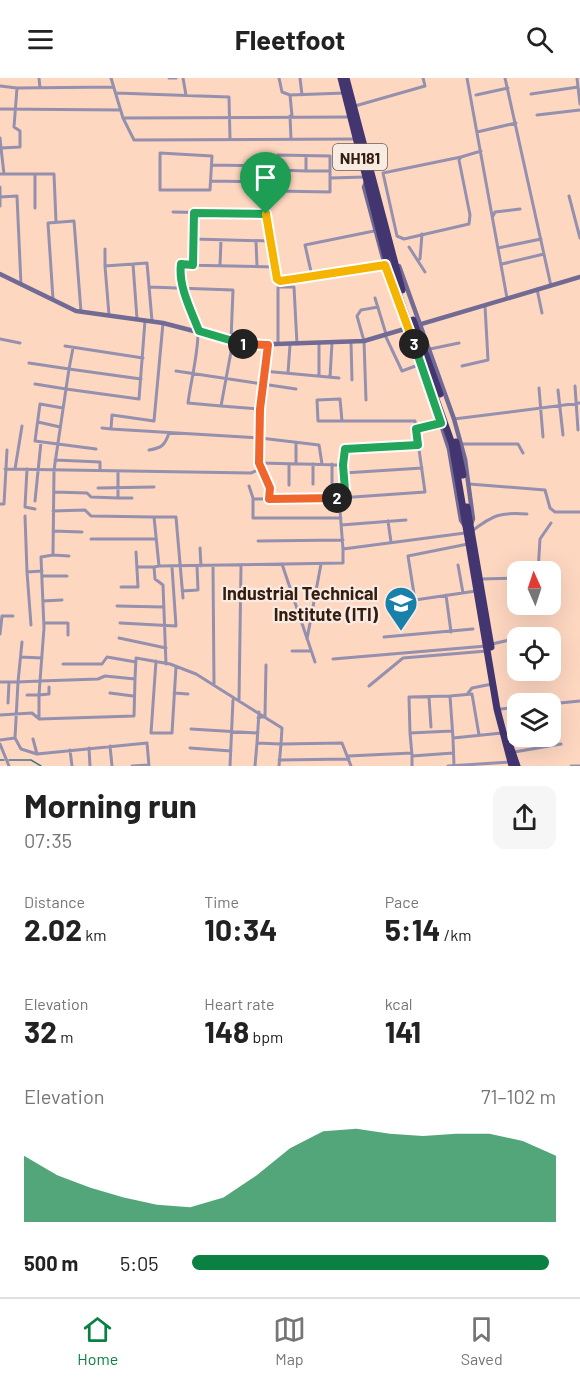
<!DOCTYPE html>
<html lang="en">
<head>
<meta charset="utf-8">
<style>
	:root { --surface:#fff; --page:#f6f6f6; --text:#222; --muted:#767676; --line:#e0e0e0; --accent:#0b8043 }
	body { margin:0; font-family:Barlow,sans-serif; background:var(--page); color:var(--text); height:100vh; display:flex; flex-direction:column; font-size:22px; white-space:nowrap }
	* { box-sizing:border-box; margin:0 }
	p { font-size:20px; color:var(--muted) }
	.icon { flex:none; width:33px; height:33px; fill:none; stroke:currentColor; stroke-width:2; stroke-linecap:round; stroke-linejoin:round }
	.map { position:relative; height:688px; overflow:hidden }
	.details { display:flex; flex-direction:column; background:var(--surface); flex:1 }
	.details>* { flex:none }
	.needle { width:39px; rotate:357deg }
	.controls { position:absolute; left:507px; top:483px; display:grid; gap:12px }
	.controls a { display:grid; place-items:center; width:54px; height:54px; border-radius:12px; background:var(--surface); box-shadow:0 6px 24px #0002; font-size:30px }
	.pin { position:absolute; display:grid; place-items:center; width:51px; height:51px; color:#fff; margin:-62px -26px; border-radius:50% 50% 50% 0; rotate:-45deg; box-shadow:0 0 6px #0007 }
	.pin .icon { rotate:45deg }
	.km { position:absolute; width:30px; height:30px; margin:-15px; border-radius:50%; background:#222; color:#fff; font-size:16px; line-height:30px; text-align:center }
	.round { display:grid; place-items:center; flex:none; width:63px; height:63px; border-radius:12px; background:var(--page) }
	.headline { display:flex; align-items:center; justify-content:space-between; height:102px; padding:0 24px }
	h1 { font-size:33px; font-weight:700; line-height:45px }
	.metrics { display:grid; grid-template-columns:repeat(3,1fr); gap:9px; height:102px; padding:6px 24px }
	.metrics div { display:grid; align-content:center }
	.metrics b { font-size:30px; font-weight:700 }
	.metrics small { font-size:16px; font-weight:400 }
	.metrics p { font-size:16px }
	.chart { height:168px; padding:12px 24px }
	.chart p { display:flex; justify-content:space-between }
	.chart svg { width:100%; height:108px; margin-top:6px; fill:var(--accent); opacity:.7 }
	ul { padding:0 24px; list-style:none; font-size:20px }
	li { display:grid; grid-template-columns:96px 72px 1fr; align-items:center; height:45px }
	li i { height:15px; border-radius:8px; background:var(--accent) }
	header { display:flex; justify-content:space-between; align-items:center; height:78px; padding:0 24px; background:var(--surface); font-size:27px; font-weight:700 }
	.dock { display:flex; justify-content:space-around; align-items:center; height:84px; border-top:2px solid var(--line); background:var(--surface); font-size:16px; color:var(--muted) }
	.dock a { display:grid; justify-items:center; gap:3px }
	.dock .selected { color:var(--accent) }
	.map>svg:first-child { display:block }
	.lines { fill:none; stroke-linecap:round; stroke-linejoin:round }
	.stream { stroke:#42758c; stroke-width:1.5 }
	.street { stroke:#9590ae; stroke-width:3 }
	.secondary { stroke:#716a95; stroke-width:4.5 }
	.highway { stroke:#433570; stroke-width:7 }
	.split-1-casing { stroke:#fff; stroke-width:12 }
	.split-2-casing { stroke:#fff; stroke-width:12 }
	.split-3-casing { stroke:#fff; stroke-width:12 }
	.split-4-casing { stroke:#fff; stroke-width:12 }
	.split-1 { stroke:#22a559; stroke-width:8 }
	.split-2 { stroke:#f0652b; stroke-width:8 }
	.split-3 { stroke:#22a559; stroke-width:8 }
	.split-4 { stroke:#f5b400; stroke-width:8 }
	.labels { text-anchor:middle; dominant-baseline:central; stroke-width:4.5; stroke-linejoin:round; paint-order:stroke }
	.shield { fill:#f8ebe3; stroke:#705c4f; stroke-width:1.5 }
	.shield-label { font-size:16px; font-weight:bold; fill:#351e10 }
	.poi-label { font-size:18px; font-weight:bold; fill:#351e10; stroke:#f8ebe3; text-anchor:end }
</style>
</head>
<body>
<header><svg class="icon" aria-label="menu" viewBox="0 0 24 24"><path d="M4 6h16M4 12h16M4 18h16"/></svg>Fleetfoot<svg class="icon" aria-label="search" viewBox="0 0 24 24"><circle cx="10" cy="10" r="6"/><path d="M15 15l6 6"/></svg></header>
<div class="map">
<svg width="580" height="688" viewBox="0 0 580 688">
	<rect width="100%" height="100%" fill="#fed7c1"/>
	<g class="lines">
		<path class="stream" d="M0 682H4
			M9 682H31L41 688"/>
		<path class="street" d="M39 0 40 10
			M111 0 123 40 350 39
			M169 0H176
			M183 0 186 17
			M279 0 282 14 290 17
			M300 0 302 17
			M467 0 507 220
			M505 0 551 208
			M577 0 580 26
			M0 8 17 10
			M116 15 229 19 230 61
			M531 16 578 9
			M476 17 508 10
			M355 28 425 8 423 0
			M0 31 120 32
			M537 37 580 32
			M290 38 291 61
			M292 38 290 17 345 15
			M123 40 134 62 355 61
			M477 54 516 45
			M0 60 1 70
			M160 75 212 78 210 112H160Z
			M306 78V93L277 92 278 77 330 78V100L365 99
			M461 79 383 95 397 158 404 161 469 146 470 137 459 82 461 79 481 73
			M212 87 277 88
			M277 92 276 113 330 114V101
			M306 93H330
			M0 96H4L1 70 20 69V53L14 49 17 10 113 9
			M4 96H54L56 144
			M35 96V130
			M211 103 277 104
			M0 109V128
			M569 118 580 160
			M0 119 17 118 21 207
			M173 134 266 136 275 189 181 187C178 211 198 231 198 254 198 277 191 302 188 325L221 328 233 263
			M493 138 495 134 520 131
			M194 161 270 163
			M256 163 257 188
			M409 169 425 194
			M498 170 541 161
			M105 171V188L147 185 152 243
			M420 181 422 156
			M133 186 137 241
			M502 186 544 176
			M193 187 194 135
			M220 187 221 162
			M105 188 109 237
			M275 189 280 203 385 187
			M312 198 305 167 374 153
			M149 209 233 212 231 262
			M537 211 542 235
			M375 220 386 256
			M53 221 48 145 74 143 81 234
			M163 245 154 343 112 337 111 351 260 360 259 385 270 410 269 421
			M385 257 402 293 421 286
			M0 261 20 265
			M351 264 352 302
			M278 265V209H294L297 266
			M319 266V298
			M65 268 143 280
			M430 271 459 265
			M29 285 69 291 73 270
			M462 288 488 282 485 228
			M176 293 296 311
			M263 293 268 267
			M288 295 290 267
			M330 299 332 265
			M35 306 66 311 69 291 141 301
			M575 308 578 352
			M539 310 543 359
			M558 312 563 357
			M366 322 364 263 357 238 361 232 378 229
			M221 328 260 331 263 293 339 300
			M63 330 40 326 35 363 96 371
			M260 331V360L319 367 322 386
			M454 341 580 325
			M38 344 60 349
			M102 350 111 351
			M416 351 440 345
			M296 364V386
			M461 366H518L523 375
			M149 372C162 370 165 367 169 355
			M55 382 100 384V392
			M289 386V407
			M313 386V406
			M332 386V405
			M343 387 345 371 418 367
			M5 391 251 395 258 392 259 385 343 387 345 412 339 420 343 471 465 455
			M15 391 22 348
			M27 391 25 429 35 431
			M344 395 422 390
			M469 406 545 412 550 430 555 434H580
			M249 408 253 420
			M98 410 154 409
			M54 414 87 415 91 419 118 420V393
			M118 420H132
			M35 423 41 364
			M0 426H4L7 372
			M53 433 85 432 91 438 154 439 159 488 343 485V471
			M25 438 27 494
			M154 439H176L183 520
			M341 440H253V421L339 420 425 414 415 343C383 343 350 343 318 343L317 322 340 321 342 343
			M388 443 391 464
			M341 447 406 442
			M53 453 82 454
			M472 453C493 437 500 434 527 436
			M91 461H156
			M258 463 343 462
			M468 466 408 478 415 522 476 513
			M200 470 201 488
			M53 477 69 478
			M282 486 315 584
			M458 487 463 515
			M159 488 154 489 155 501 163 507 166 586
			M213 488 214 607
			M138 489H154
			M538 494 540 461 551 445
			M42 498H67
			M480 501 518 500
			M121 509H138L136 474
			M182 513 198 512 197 488
			M446 517 451 554
			M43 523 62 522
			M117 528 164 529
			M44 545H68V557
			M120 545 176 548 172 489
			M31 547 27 494 42 493
			M0 556 2 538H13
			M384 559 473 551
			M119 560 166 570
			M521 560 534 556
			M307 561 321 486
			M492 566 518 560
			M292 573H311
			M21 579 42 580
			M333 581 486 568
			M156 583 151 655H172L176 589
			M63 586H102L107 579 136 584
			M0 604H18L22 564
			M369 608 403 580 487 573
			M49 609V616L39 617V641L134 638 135 601
			M110 615 133 618
			M174 615 188 616
			M468 615 472 610 492 606
			M27 617H39L40 603 98 601 105 598 135 601 136 580 170 586 196 596 282 650 281 666 342 665 351 688
			M450 618 472 616 479 657
			M429 619 431 649
			M239 623 241 487
			M8 625 9 604
			M550 626 580 623
			M501 631 518 629
			M0 637 32 635 38 640
			M258 640 265 638 266 587
			M191 651 258 655
			M452 653 410 655 409 619 450 618 453 660 502 655
			M410 655 412 677
			M15 660 21 671 37 676 147 665 149 688
			M453 660 454 688
			M33 661 37 676
			M0 662 15 660 18 604 40 603 44 550 41 479 53 477 54 392 66 311 139 321 145 243
			M257 665 259 634
			M0 666 9 688
			M110 668 112 688
			M89 670 90 688
			M190 670 231 673
			M70 672 72 688
			M514 674 561 666
			M348 678 412 675
			M279 682 349 681
			M132 688 149 687
			M230 688 233 622
			M255 688 257 665 281 666 279 688
			M412 688V678L453 675
			M448 688 511 684
			M571 688H580"/>
		<path class="secondary" d="M366 104 364 109 386 191
			M399 188 454 341 465 381 473 441 471 446
			M0 196 76 233 163 245 248 267 364 263 580 199
			M439 340 449 371 461 442 465 448"/>
		<path class="highway" d="M341 0 388 187 452 366 497 631 512 688
			M346 0 402 212
			M413 242 440 316
			M456 364 463 397
			M467 429 491 569
			M510 668 517 688"/>
	</g>
	<g class="lines">
		<g class="split-1-casing">
			<path id="split-1" d="M243 266 199 253C191 232 178 208 181 186L193 187 194 135 266 136"/>
		</g>
		<g class="split-2-casing">
			<path id="split-2" d="M243 266 268 267 260 331 259 385 270 410 269 421 337 420"/>
		</g>
		<g class="split-3-casing">
			<path id="split-3" d="M337 420 345 412 343 387 345 371 418 367 416 351 441 345 414 266"/>
		</g>
		<g class="split-4-casing">
			<path id="split-4" d="M266 136 277 201 280 203 294 201 385 187 414 266"/>
		</g>
		<use href="#split-1" class="split-1"/>
		<use href="#split-2" class="split-2"/>
		<use href="#split-3" class="split-3"/>
		<use href="#split-4" class="split-4"/>
	</g>
	<defs>
		<g id="university-pin" transform="scale(1.725)"><path d="M0 17L-7.5 6A9.5 9.5 0 1 1 7.5 6Z" fill="#1980aa" stroke="#f8ebe3"/><path d="M0-5L7-2L0 1L-7-2ZM-4 1L0 2.5L4 1V4Q0 6-4 4Z" fill="#fff"/></g>
	</defs>
	<g fill-rule="evenodd">
		<use href="#university-pin" x="401" y="525"/>
	</g>
	<g class="labels">
		<rect class="shield" x="333" y="66" width="54" height="26" rx="4.5"/>
		<g class="shield-label">
			<text x="360" y="79">NH181</text>
		</g>
		<g class="poi-label">
			<text x="378" y="515">Industrial Technical<tspan x="378" dy="21">Institute (ITI)</tspan></text>
		</g>
	</g>
</svg>
<div class="controls">
<a><svg class="needle" viewBox="-14 -14 28 28"><path d="M0-13l5 13h-10z" fill="#e53935"/><path d="M0 13l5-13h-10z" fill="#767676"/></svg></a>
<a><svg class="icon" aria-label="locate" viewBox="0 0 24 24"><circle cx="12" cy="12" r="6"/><path d="M12 2v4M12 18v4M2 12h4M18 12h4"/></svg></a>
<a><svg class="icon" aria-label="layers" viewBox="0 0 24 24"><path d="M12 4l9 5-9 5-9-5zM3 14l9 5 9-5"/></svg></a>
</div>
<div class="pin" style="left:266px;top:136px;background:#1e9e55"><svg class="icon" aria-label="arrive" viewBox="0 0 24 24"><path d="M6 21V4h12l-3 4 3 4H6"/></svg></div>
<b class="km" style="left:243px;top:266px">1</b>
<b class="km" style="left:337px;top:420px">2</b>
<b class="km" style="left:414px;top:266px">3</b>
</div>
<section class="details">
<div class="headline"><div><h1>Morning run</h1><p>07:35</p></div><a class="round"><svg class="icon" aria-label="share" viewBox="0 0 24 24"><path d="M12 15V3M7 8l5-5 5 5M5 13v7h14v-7"/></svg></a></div>
<div class="metrics">
<div><p>Distance</p><b>2.02<small> km</small></b></div>
<div><p>Time</p><b>10:34</b></div>
<div><p>Pace</p><b>5:14<small> /km</small></b></div>
</div>
<div class="metrics">
<div><p>Elevation</p><b>32<small> m</small></b></div>
<div><p>Heart rate</p><b>148<small> bpm</small></b></div>
<div><p>kcal</p><b>141</b></div>
</div>
<div class="chart"><p><span>Elevation</span>71–102 m</p>
<svg viewBox="0 0 160 44" preserveAspectRatio="none"><path d="M0 44V17L10 25L20 30L30 34L40 37L50 38L60 34L70 25L80 14L90 7L100 6L110 8L120 9L130 8L140 8L150 11L160 17V44z"/></svg>
</div>
<ul>
<li><b>500 m</b>5:05<i style="width:98%"></i></li>
</ul>
</section>
<nav class="dock">
<a class="selected"><svg class="icon" aria-label="home" viewBox="0 0 24 24"><path d="M3 11l9-7 9 7M6 9v11h12V9"/></svg>Home</a>
<a><svg class="icon" aria-label="map" viewBox="0 0 24 24"><path d="M3 6l6-2 6 2 6-2v14l-6 2-6-2-6 2zM9 4v14M15 6v14"/></svg>Map</a>
<a><svg class="icon" aria-label="saved" viewBox="0 0 24 24"><path d="M7 4h10v16l-5-4-5 4z"/></svg>Saved</a>
</nav>
</body>
</html>
